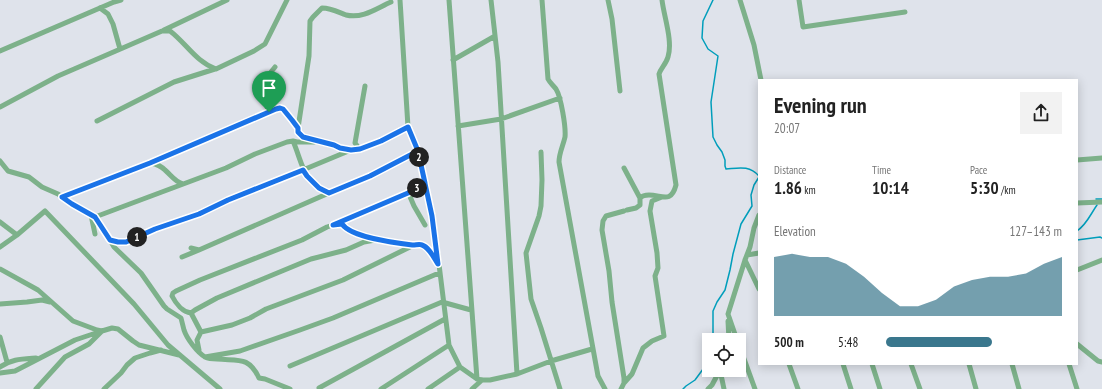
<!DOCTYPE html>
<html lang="en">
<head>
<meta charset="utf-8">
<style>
	:root { --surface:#fff; --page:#f2f2f2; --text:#222; --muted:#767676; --accent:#3a778d }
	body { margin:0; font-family:"PT Sans Narrow",sans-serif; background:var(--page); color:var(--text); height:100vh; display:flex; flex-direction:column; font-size:15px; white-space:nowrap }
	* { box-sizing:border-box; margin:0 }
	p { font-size:13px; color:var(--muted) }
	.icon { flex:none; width:22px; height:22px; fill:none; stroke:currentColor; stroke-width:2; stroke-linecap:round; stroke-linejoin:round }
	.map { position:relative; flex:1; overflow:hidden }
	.sheet { position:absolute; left:758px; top:79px; width:320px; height:286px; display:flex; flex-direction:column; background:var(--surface); border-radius:0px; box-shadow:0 2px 10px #0003 }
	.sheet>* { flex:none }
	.fabs { position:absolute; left:702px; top:333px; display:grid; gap:8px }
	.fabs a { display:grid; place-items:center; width:44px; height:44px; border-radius:0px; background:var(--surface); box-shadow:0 2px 10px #0003; font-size:20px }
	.pin { position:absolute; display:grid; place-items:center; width:34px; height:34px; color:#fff; margin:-41px -17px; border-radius:50% 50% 50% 0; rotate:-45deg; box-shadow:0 0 4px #0007 }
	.pin .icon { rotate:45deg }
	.km { position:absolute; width:20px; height:20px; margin:-10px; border-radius:50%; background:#222; color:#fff; font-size:11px; line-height:20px; text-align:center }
	.round { display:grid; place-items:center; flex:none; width:42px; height:42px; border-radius:0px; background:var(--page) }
	.headline { display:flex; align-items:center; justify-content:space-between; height:68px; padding:0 16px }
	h1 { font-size:22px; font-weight:700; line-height:30px }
	.stats { display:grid; grid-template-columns:repeat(3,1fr); gap:6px; height:68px; padding:4px 16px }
	.stats div { display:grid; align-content:center }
	.stats b { font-size:17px; font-weight:700 }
	.stats small { font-size:11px; font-weight:400 }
	.stats p { font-size:11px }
	.chart { height:112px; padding:8px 16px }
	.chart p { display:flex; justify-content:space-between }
	.chart svg { width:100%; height:72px; margin-top:4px; fill:var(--accent); opacity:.7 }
	ul { padding:0 16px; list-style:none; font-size:13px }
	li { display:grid; grid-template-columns:64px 48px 1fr; align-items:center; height:30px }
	li i { height:10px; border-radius:5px; background:var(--accent) }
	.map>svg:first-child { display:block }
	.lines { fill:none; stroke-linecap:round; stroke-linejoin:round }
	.stream { stroke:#009ebb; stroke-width:1.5 }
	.minor { stroke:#7db18a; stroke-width:5 }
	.route-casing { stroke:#fff; stroke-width:8 }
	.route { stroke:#1a73e8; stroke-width:5 }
</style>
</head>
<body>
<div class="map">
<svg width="1102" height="389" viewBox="0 0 1102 389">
	<rect width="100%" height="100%" fill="#dfe3eb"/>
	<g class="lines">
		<path class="stream" d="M713 0 703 21 702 38 708 49 718 56 711 102 713 137 717 145 722 152 725 160V166L726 169C739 168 749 165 759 176
			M1096 199H1102
			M1077 231C1087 224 1090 215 1097 205
			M1077 240 1100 237 1102 238
			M713 340V311L717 302 725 290 730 270 733 254 741 224 752 206 751 195 754 185 759 177
			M683 389 686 386 695 380 709 361"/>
		<path class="minor" d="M400 0 408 127 418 151 433 216 449 345 460 367 477 379 482 380H490L517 374 551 361 592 349
			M449 0 477 379
			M491 0 498 62 517 374
			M542 0 548 79C550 83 553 85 556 89 561 97 566 127 565 137 563 146 559 153 559 162L598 376 605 389
			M608 0 612 19 620 91
			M740 0 754 45 761 80
			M799 0 803 27 905 12
			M100 8 108 14 113 24 120 49
			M164 30 227 0
			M0 51 114 2 121 0
			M453 60 495 36
			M0 107 58 76 162 31H170C186 43 196 62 216 69L254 51 265 44 287 0
			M269 112C265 103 264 93 265 83 270 80 272 78 271 72L275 67
			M97 121 174 82 215 69
			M458 126 501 119 560 98
			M298 128 309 56 310 21 313 17 322 8C331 8 338 12 346 15 363 19 377 8 391 2
			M293 141C303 164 302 182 329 193
			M360 149 358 147 355 143 365 86
			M541 152 542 180 541 206 539 216 526 253 531 299 541 328 560 389
			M1077 160 1102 158
			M0 161 8 171 29 177 42 187 58 194 72 204 95 217 99 221 114 247 141 273 164 306 167 309 181 318C182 322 183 326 184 330 187 339 197 352 205 357 209 359 213 359 217 359 238 361 249 356 259 378L265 379 290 389
			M151 163C156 164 161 166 165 170 171 175 175 182 183 184
			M624 168 640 198
			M408 192 414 206 425 225
			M62 197 151 163 276 109C279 108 280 108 282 109 287 111 296 123 298 128 299 132 299 134 302 136 306 139 313 140 317 141 329 144 339 148 351 150
			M1077 203 1102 202
			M627 210 636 208 640 205V198C642 196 646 195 649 195 662 195 671 204 676 185L659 74C661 68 666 64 668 57 673 41 664 17 662 0
			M91 215 95 234
			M95 217 226 168 255 154 287 142 293 141 297 142H314
			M0 222 17 235 45 211 134 304 168 345 220 389
			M338 223 410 193 425 183
			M110 240 118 242H126L155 229 199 213 219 204 262 187 351 150C372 148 390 137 408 127
			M0 247 17 235
			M191 248 199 250 329 193 369 176 418 151
			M747 255 759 253
			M182 257 199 250
			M745 260 759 289
			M0 269 38 290 73 321 97 330 102 331 112 328 118 329 133 341 139 345 179 355
			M1077 270 1102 260
			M0 304 27 302 42 300 50 302
			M191 313 195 310 217 298 311 259 346 250 364 242 375 240
			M728 321 729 340
			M201 332 232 325 250 318 266 309 343 280 414 245
			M0 337 7 362
			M737 340 728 314 745 260 750 247 754 228 759 215
			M1077 344 1098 361 1102 362
			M739 345 755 389
			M199 350 197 340 201 332 191 313C183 312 176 304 172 296L173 293 176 291 200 280 302 240 327 227 333 225 342 224C352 238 393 242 409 244 414 245 420 244 424 246 430 249 434 257 437 263
			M205 357 240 351 300 330 333 318 439 273
			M789 364 798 389
			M843 364 851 389
			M872 364 880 389
			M911 364 920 389
			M969 364 976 389
			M1012 364 1019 389
			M1069 364 1077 389
			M290 366 442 302 471 310
			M0 367C11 359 22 359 36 358
			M720 370 724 389
			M0 373 15 371 75 340 102 331
			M624 383 632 374 643 348 652 341 664 336 655 276 658 268 657 253 650 211 652 201 662 197
			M319 388 445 319
			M36 389 65 357 89 344 102 331
			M104 389 121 373 127 365 135 358 150 353 161 350
			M381 389 449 345
			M428 389 460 367
			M472 389 482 380
			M621 389 624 383V378L612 302 609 271 602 230 603 221 606 216 624 211
			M708 389 712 385 720 370"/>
	</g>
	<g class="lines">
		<g class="route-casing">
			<path id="route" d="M269 112 150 163 62 197 72 204 95 217 110 240 118 242H126L155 229 199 214 228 200 303 170 307 176 319 188 329 193 370 176 418 151 432 216 438 264C434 258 429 247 422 245 420 244 416 245 413 245 396 243 352 238 342 224L333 225 408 193 425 183 418 151 408 127 381 141 360 149 351 150 340 148 334 145 303 137 298 132V128L292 120 283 109 280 108 276 109 269 112"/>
		</g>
		<use href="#route" class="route"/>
	</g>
</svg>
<div class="fabs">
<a><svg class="icon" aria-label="locate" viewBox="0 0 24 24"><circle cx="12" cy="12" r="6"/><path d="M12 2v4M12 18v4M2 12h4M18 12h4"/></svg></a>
</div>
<div class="pin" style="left:269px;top:112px;background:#1e9e55"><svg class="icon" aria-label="arrive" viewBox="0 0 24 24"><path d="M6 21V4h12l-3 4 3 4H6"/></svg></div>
<b class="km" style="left:137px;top:237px">1</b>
<b class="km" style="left:419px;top:157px">2</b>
<b class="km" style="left:417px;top:188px">3</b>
<section class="sheet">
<div class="headline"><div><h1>Evening run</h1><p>20:07</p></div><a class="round"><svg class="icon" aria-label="share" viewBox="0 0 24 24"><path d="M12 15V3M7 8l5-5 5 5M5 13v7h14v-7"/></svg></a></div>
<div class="stats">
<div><p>Distance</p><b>1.86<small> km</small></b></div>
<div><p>Time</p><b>10:14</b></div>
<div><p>Pace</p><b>5:30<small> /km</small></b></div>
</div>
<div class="chart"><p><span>Elevation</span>127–143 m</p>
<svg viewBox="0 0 160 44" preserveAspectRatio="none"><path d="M0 44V8L10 6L20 8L30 8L40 12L50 20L60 30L70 38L80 38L90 34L100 26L110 22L120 20L130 20L140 18L150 12L160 8V44z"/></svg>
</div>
<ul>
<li><b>500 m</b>5:48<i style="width:60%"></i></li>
</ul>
</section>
</div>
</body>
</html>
